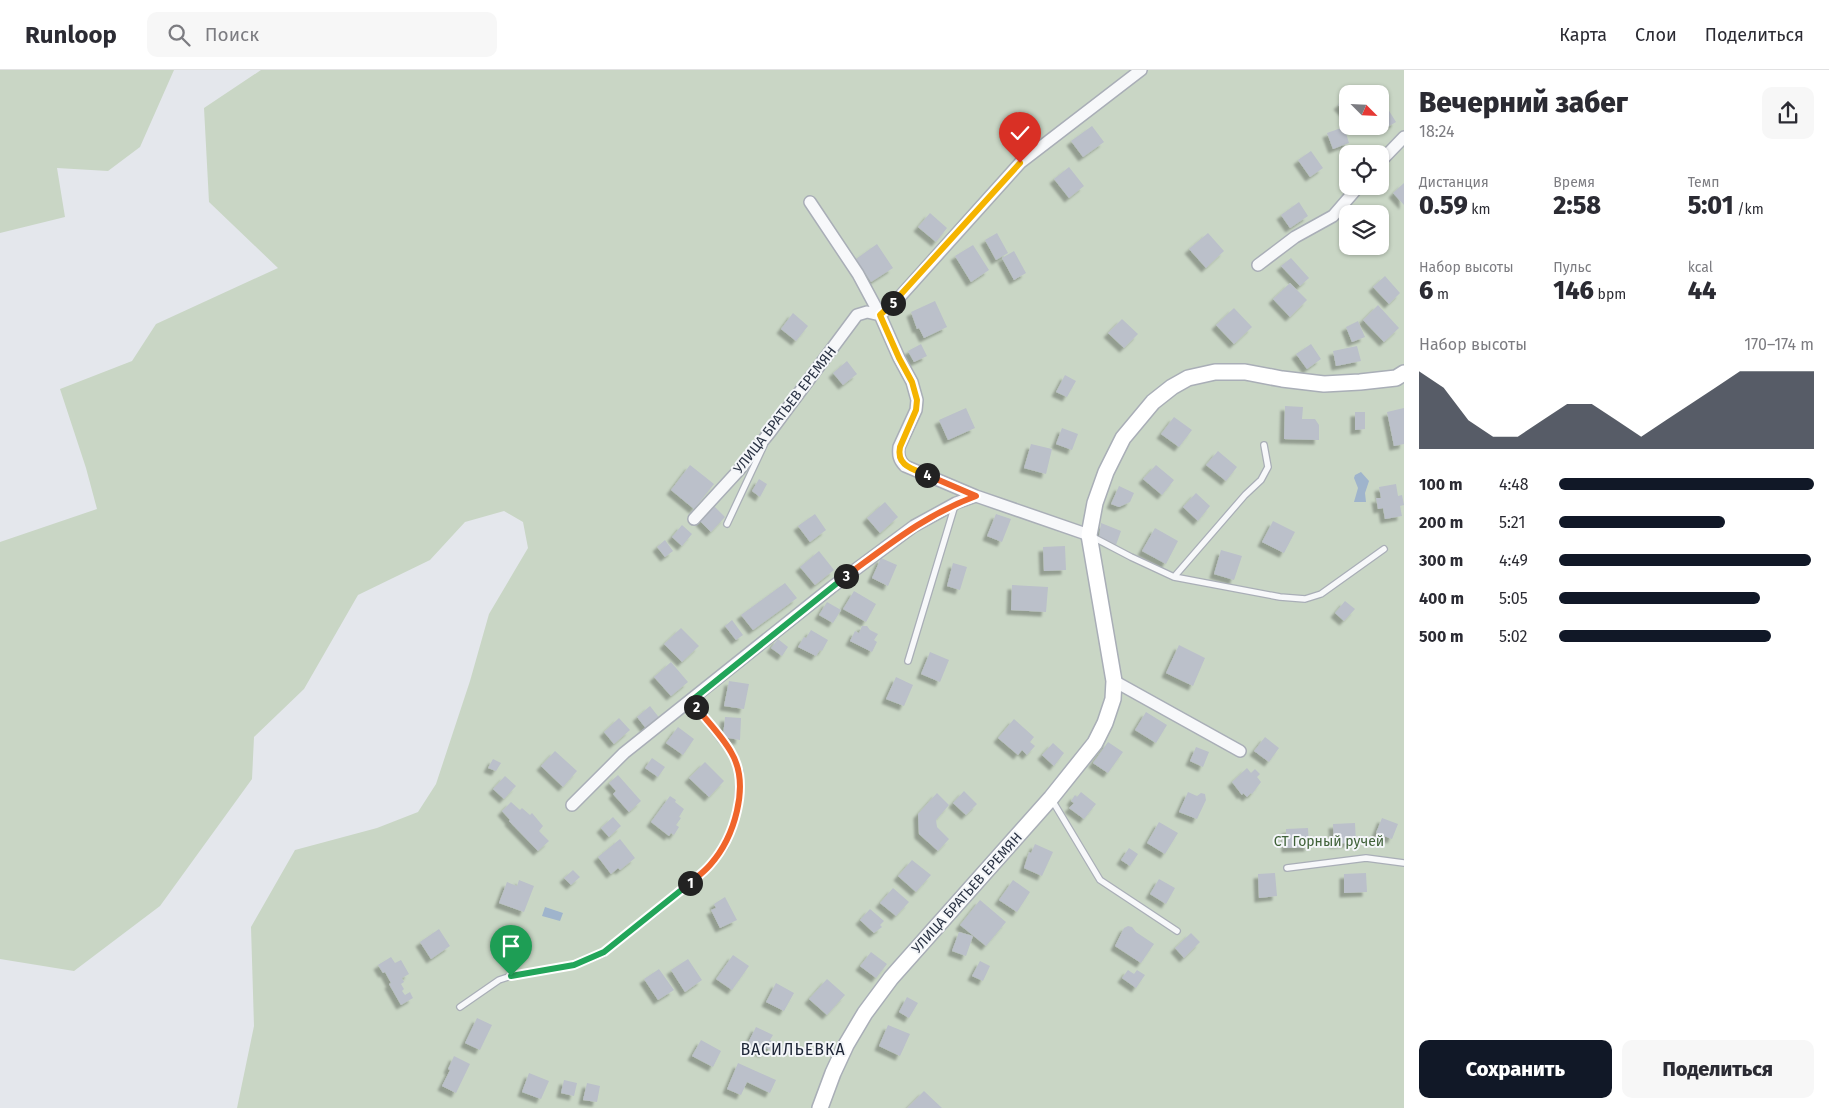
<!DOCTYPE html>
<html lang="ru">
<head>
<meta charset="utf-8">
<style>
	:root { --surface:#fff; --page:#f7f7f7; --text:#2b2b33; --muted:#7c7c81; --line:#e1e1e2; --accent:#111827 }
	body { margin:0; font-family:"Fira Sans",sans-serif; background:var(--page); color:var(--text); height:100vh; display:flex; flex-direction:column; font-size:19px; white-space:nowrap }
	* { box-sizing:border-box; margin:0 }
	p { font-size:16px; color:var(--muted) }
	.icon { flex:none; width:28px; height:28px; fill:none; stroke:currentColor; stroke-width:2; stroke-linecap:round; stroke-linejoin:round }
	.map { position:relative; flex:1; overflow:hidden }
	.details { display:flex; flex-direction:column; background:var(--surface); width:425px }
	.details>* { flex:none }
	.needle { width:32px; rotate:114deg }
	.fabs { position:absolute; left:1339px; top:15px; display:grid; gap:10px }
	.fabs a { display:grid; place-items:center; width:50px; height:50px; border-radius:10px; background:var(--surface); box-shadow:0 1px 4px #0004; font-size:25px }
	.pin { position:absolute; display:grid; place-items:center; width:42px; height:42px; color:#fff; margin:-51px -21px; border-radius:50% 50% 50% 0; rotate:-45deg; box-shadow:0 0 5px #0007 }
	.pin .icon { rotate:45deg }
	.km { position:absolute; width:25px; height:25px; margin:-12px; border-radius:50%; background:#222; color:#fff; font-size:14px; line-height:25px; text-align:center }
	.round { display:grid; place-items:center; flex:none; width:52px; height:52px; border-radius:10px; background:var(--page) }
	.summary { display:flex; align-items:center; justify-content:space-between; height:85px; padding:0 15px }
	h1 { font-size:28px; font-weight:800; line-height:38px }
	.metrics { display:grid; grid-template-columns:repeat(3,1fr); gap:8px; height:85px; padding:5px 15px }
	.metrics div { display:grid; align-content:center }
	.metrics b { font-size:25px; font-weight:800 }
	.metrics small { font-size:14px; font-weight:400 }
	.metrics p { font-size:14px }
	.chart { height:140px; padding:10px 15px }
	.chart p { display:flex; justify-content:space-between }
	.chart svg { width:100%; height:90px; margin-top:5px; fill:var(--accent); opacity:.7 }
	.button { display:flex; gap:10px; margin-top:auto; padding:10px 15px }
	.button a { flex:1; height:58px; border-radius:10px; background:var(--accent); color:#fff; font-size:20px; font-weight:800; line-height:58px; text-align:center }
	.button a+a { background:var(--page); color:var(--text) }
	ul { padding:0 15px; list-style:none; font-size:16px }
	li { display:grid; grid-template-columns:80px 60px 1fr; align-items:center; height:38px }
	li i { height:12px; border-radius:6px; background:var(--accent) }
	header { display:flex; align-items:center; gap:30px; box-sizing:border-box; height:70px; padding:0 25px; background:var(--surface); border-bottom:1px solid var(--line) }
	header strong { font-size:24px }
	nav { display:flex; gap:28px; margin-inline-start:auto; font-size:18px }
	.search { width:350px; height:45px; background:var(--page); display:flex; align-items:center; gap:12px; box-sizing:border-box; padding:0 18px; border-radius:10px; color:var(--muted); font-size:19px }
	main { display:flex; flex:1; min-height:0 }
	.map>svg:first-child { display:block }
	.green { fill:#c9d6c5; fill-rule:evenodd }
	.water { fill:#9fb4cc }
	.building { fill:#bbc0ca; filter:url(#shadow) }
	.lines { fill:none; stroke-linecap:round; stroke-linejoin:round }
	.lane-casing { stroke:#a9aeb7; stroke-width:8 }
	.street-casing { stroke:#a9aeb7; stroke-width:14 }
	.secondary-casing { stroke:#a9aeb7; stroke-width:18 }
	.lane { stroke:#f7f8fa; stroke-width:5.5 }
	.street { stroke:#f7f8fa; stroke-width:11 }
	.secondary { stroke:#fff; stroke-width:15 }
	.split-1-casing { stroke:#fff; stroke-width:10 }
	.split-2-casing { stroke:#fff; stroke-width:10 }
	.split-3-casing { stroke:#fff; stroke-width:10 }
	.split-4-casing { stroke:#fff; stroke-width:10 }
	.split-5-casing { stroke:#fff; stroke-width:10 }
	.split-6-casing { stroke:#fff; stroke-width:10 }
	.split-1 { stroke:#22a559; stroke-width:6 }
	.split-2 { stroke:#f0652b; stroke-width:6 }
	.split-3 { stroke:#22a559; stroke-width:6 }
	.split-4 { stroke:#f0652b; stroke-width:6 }
	.split-5 { stroke:#f5b400; stroke-width:6 }
	.split-6 { stroke:#f5b400; stroke-width:6 }
	.labels { text-anchor:middle; dominant-baseline:central; stroke-width:4; stroke-linejoin:round; paint-order:stroke }
	.street-label { font-size:14px; fill:#2b3445; stroke:#f4f6f9 }
	.park-label { font-size:14px; fill:#3f6138; stroke:#f4f6f9 }
	.quarter-label { font-size:16px; letter-spacing:1px; fill:#1d2536; stroke:#f4f6f9 }
</style>
</head>
<body>
<header>
<strong>Runloop</strong>
<div class="search"><svg class="icon" aria-label="search" viewBox="0 0 24 24"><circle cx="10" cy="10" r="6"/><path d="M15 15l6 6"/></svg>Поиск</div>
<nav><a>Карта</a><a>Слои</a><a>Поделиться</a></nav>
</header>
<main>
<div class="map">
<svg width="1404" height="1038" viewBox="0 0 1404 1038">
	<defs>
		<filter id="shadow"><feDropShadow dx="-4.5" dy="4.5" stdDeviation="1" flood-color="#0004"/></filter>
	</defs>
	<rect width="100%" height="100%" fill="#e4e7ec"/>
	<path class="green" d="M0 0H174L140 77 108 101 57 98 65 147 0 163Z
		M261 0H1404V1038H237L254 956 251 857 295 780 377 758 418 742 436 714 470 611 489 544 528 478 523 452 504 441 465 452 430 490 358 525 304 619 254 667 252 709 160 836 74 901 0 889V472L97 439 86 398 60 319 132 291 156 254 278 198 209 132 204 38ZM1348 24H1380V56H1348ZM1348 84H1380V116H1348ZM1348 144H1380V176H1348Z"/>
	<path class="water" d="M1361 402 1369 411 1365 423 1366 432H1354L1358 418 1354 408 1355 405Z
		M545 837 563 843 560 851 542 846Z"/>
	<path class="building" d="M1348 27V46L1338 35Z
		M1386 36 1396 52 1386 58 1380 48V40Z
		M1092 56 1104 72 1083 87 1071 71Z
		M1344 57 1349 73 1333 79 1327 63Z
		M1311 81 1323 98 1310 107 1298 90Z
		M1069 97 1084 116 1069 128 1054 109Z
		M1404 113V135L1393 123Z
		M1299 132 1308 146 1290 158 1281 145Z
		M930 143 947 158 936 172 918 157Z
		M997 163 1008 183 996 190 985 170Z
		M1208 163 1224 181 1206 198 1189 179Z
		M877 174 893 198 871 212 856 189Z
		M973 175 989 200 971 212 955 186Z
		M1014 181 1026 203 1014 210 1002 188Z
		M1291 188 1309 208 1300 216 1281 196Z
		M1385 206 1400 223 1389 234 1373 217Z
		M1290 213 1307 230 1290 247 1273 229Z
		M935 231 947 257 924 268 919 258 917 259 911 242Z
		M1378 235 1399 258 1384 272 1363 250Z
		M1234 238 1252 257 1234 274 1216 255Z
		M793 243 808 256 796 271 781 259Z
		M1122 249 1138 264 1124 278 1108 263Z
		M1358 251 1365 267 1352 272 1346 257Z
		M921 274 927 286 914 292 908 281Z
		M1311 274 1321 289 1307 299 1296 284Z
		M1357 276 1361 291 1336 296 1333 281Z
		M847 291 857 304 843 315 833 303Z
		M1065 305 1076 311 1067 327 1056 322Z
		M1285 336 1303 337 1302 349H1315L1319 355V370L1284 369Z
		M966 338 975 358 948 370 939 350Z
		M1404 338V374L1394 376 1387 342Z
		M1355 342H1365V359L1355 360Z
		M1174 347 1192 360 1179 377 1161 364Z
		M1062 358 1078 364 1072 380 1056 374Z
		M1031 374 1052 379 1046 404 1024 398Z
		M1218 381 1237 397 1226 411 1206 395Z
		M690 395 714 414 694 439 671 420Z
		M1156 395 1174 410 1162 425 1143 409Z
		M759 409 767 414 760 427 752 421Z
		M1396 414 1398 426 1402 425 1404 435 1400 436 1402 446 1385 449 1383 438 1378 439 1376 428H1381L1379 417Z
		M1119 416 1134 423 1130 432 1119 437 1111 434Z
		M1196 423 1210 436 1198 451 1183 437Z
		M885 432 898 447 880 463 867 448Z
		M714 436 725 447 711 462 700 451Z
		M815 444 826 460 810 472 798 456Z
		M996 444 1011 449 1002 472 987 466Z
		M1273 451 1295 462 1284 483 1262 472Z
		M1101 453 1121 461 1116 475 1099 467Z
		M682 455 692 464 682 476 672 467Z
		M1155 458 1178 471 1166 494 1142 481Z
		M665 470 673 481 665 487 657 477Z
		M1065 476 1066 500 1044 501 1043 477Z
		M1221 480 1242 486 1234 510 1214 504Z
		M819 481 834 500 815 515 800 497Z
		M881 488 897 495 888 516 872 508Z
		M953 493 967 497 960 520 947 516Z
		M785 513 797 528 753 560 741 545Z
		M1012 515 1048 517 1046 542 1011 540Z
		M854 521 876 534 866 552 843 539Z
		M1345 531 1355 539 1344 551 1335 543Z
		M827 532 841 540 833 553 819 545Z
		M732 550 743 565 736 570 725 556Z
		M862 556H867L870 560 878 564 874 570 877 572 872 582 850 571 855 561 859 563Z
		M681 558 699 576 682 592 664 574Z
		M811 560 828 570 822 581 820 580 816 586 798 577 804 567 806 568Z
		M778 569 788 577 782 586 771 578Z
		M1179 575 1205 588 1193 616 1166 603Z
		M930 582 949 590 940 612 921 604Z
		M671 592 688 612 671 626 654 607Z
		M896 607 913 615 904 636 886 629Z
		M729 611 749 614 744 639 724 636Z
		M650 636 661 650 648 661 637 647Z
		M1146 642 1167 655 1156 673 1135 660Z
		M725 647 741 648 740 670 723 667Z
		M619 648 630 660 614 674 604 662Z
		M1014 649 1034 667 1030 672 1035 676 1027 685 1022 680 1018 685 998 668Z
		M678 657 694 669 683 685 666 673Z
		M1265 667 1279 678 1269 692 1254 681Z
		M1108 672 1123 682 1108 703 1093 693Z
		M1053 673 1064 683 1054 696 1042 685Z
		M1196 677 1209 682 1203 697 1190 691Z
		M555 681 577 701 563 717 541 696Z
		M652 688 665 697 658 707 645 698Z
		M493 689 501 693 496 701 488 698Z
		M705 692 724 711 709 727 689 708Z
		M1247 698 1251 703 1255 699 1260 704 1257 707 1261 712 1252 724 1251 723 1247 727 1243 723 1242 725 1232 712Z
		M618 705 641 731 629 742 613 724 616 721 609 713Z
		M505 706 516 716 504 729 493 719Z
		M964 721 977 734 966 745 953 733Z
		M1081 722 1096 734 1084 749 1069 738 1074 733 1071 731 1075 725 1077 727Z
		M1188 722 1197 726 1201 723 1205 724 1206 730 1197 749 1179 742Z
		M937 723 949 735 936 750 937 757 949 769 938 781 919 764 918 744Z
		M670 726 676 730 675 732 684 739 679 747 681 748 676 755 679 757 674 765 671 763 669 766 651 752Z
		M511 732 520 740 522 738 530 745 532 743 543 756 539 761 549 771 538 781 509 751 510 750 502 741Z
		M613 747 621 756 609 767 601 758Z
		M1382 748 1398 754 1392 769 1376 763Z
		M1159 752 1178 763 1165 784 1147 773Z
		M1355 753 1356 772 1334 774 1333 754Z
		M1308 758 1309 777 1286 778V759Z
		M620 769 635 788 620 800 618 798 611 804 598 787Z
		M1035 774 1053 782 1042 806 1024 798 1029 782 1031 783Z
		M1129 778 1138 784 1130 796 1121 790Z
		M912 790 931 805 916 822 898 806Z
		M573 800 580 807 571 815 564 808Z
		M1275 803 1277 826 1259 828 1258 804Z
		M1366 803 1367 822 1344 823V804Z
		M1159 809 1175 818 1166 834 1150 824Z
		M519 810 534 816 524 842 499 833 507 812 517 816Z
		M1013 810 1030 822 1017 842 999 830Z
		M893 818 909 832 896 846 880 833Z
		M725 827 737 850 720 858 711 840 716 838 714 834Z
		M980 830 1006 852 986 876 960 855Z
		M870 839 884 851 880 855 882 857 874 863 860 850Z
		M1128 856 1132 857 1136 862 1154 874 1141 893 1115 876 1124 858Z
		M439 859 450 876 431 889 420 872Z
		M959 862 973 866 966 886 952 881Z
		M1191 863 1200 872 1184 888 1175 878Z
		M871 882 887 894 876 908 860 896Z
		M733 885 749 896 732 920 716 909Z
		M391 887 395 893 401 890 409 904 402 908 404 912 401 914 404 919 402 921 405 925 410 922 413 928 401 935 389 914 391 913 385 902 383 903 378 895Z
		M688 889 702 910 685 922 671 900Z
		M980 891 990 896 983 911 972 906Z
		M659 899 674 920 658 930 644 909Z
		M1128 900 1134 904 1137 900 1145 905 1136 918 1122 908Z
		M827 909 845 925 827 945 809 929Z
		M776 913 794 923 784 941 766 932Z
		M907 927 918 933 909 948 899 942Z
		M477 948 492 955 480 980 465 973Z
		M888 955 910 964 900 986 879 976Z
		M756 957 773 965 770 970 774 972 771 980 766 978 764 983 747 975Z
		M701 970 721 981 713 997 692 986Z
		M454 986 470 994 456 1023 442 1016 450 1000 448 999Z
		M738 993 776 1010 770 1023 747 1012 741 1025 727 1019Z
		M529 1003 549 1011 541 1029 522 1022Z
		M564 1010 577 1013 574 1026 561 1023Z
		M587 1013 600 1016 597 1032 583 1030Z
		M924 1021 942 1038H907Z"/>
	<g class="lines">
		<g class="lane-casing">
			<path id="lane" d="M727 454 764 375
				M1091 466 1131 487 1174 507 1245 425 1261 410 1268 397 1264 375
				M1174 507 1280 527 1305 529 1321 524 1384 479
				M908 591 955 435
				M1052 730 1100 810 1177 861
				M1287 798 1366 788 1404 793
				M460 937 499 910 511 906 574 895 604 883 658 840 710 796 725 776 737 743 740 702 731 682 691 631"/>
		</g>
		<g class="street-casing">
			<path id="street" d="M1380 92 1404 67
				M810 132 858 204 880 245 899 288 912 312 917 330 916 340 899 377C898 385 899 390 905 396L976 426 1089 465
				M1258 195 1295 167 1333 146 1359 116
				M694 449 739 400 770 362 857 245 867 242 880 245 896 231 1020 93 1141 0
				M1114 611 1240 681
				M572 735 624 683 832 517 914 456 956 433 976 426"/>
		</g>
		<g class="secondary-casing">
			<path id="secondary" d="M820 1038 833 1003 846 975 865 943 891 908 1051 728 1095 673 1105 653 1113 629 1114 611 1089 465 1095 433 1106 402 1123 368 1153 332 1172 317 1188 308 1215 302H1245L1282 309 1324 314 1360 312 1396 308 1404 303"/>
		</g>
		<use href="#lane" class="lane"/>
		<use href="#street" class="street"/>
		<use href="#secondary" class="secondary"/>
	</g>
	<g class="lines">
		<g class="split-1-casing">
			<path id="split-1" d="M511 906 574 895 604 882 690 813"/>
		</g>
		<g class="split-2-casing">
			<path id="split-2" d="M690 813C697 807 704 802 710 795 734 768 751 715 731 682 722 666 707 651 696 637"/>
		</g>
		<g class="split-3-casing">
			<path id="split-3" d="M696 637 691 631 846 506"/>
		</g>
		<g class="split-4-casing">
			<path id="split-4" d="M846 506C890 474 925 445 976 426L927 405"/>
		</g>
		<g class="split-5-casing">
			<path id="split-5" d="M893 233 880 245 899 288 912 312 917 330 916 340 900 377C896 396 913 399 927 405"/>
		</g>
		<g class="split-6-casing">
			<path id="split-6" d="M893 233 1020 93"/>
		</g>
		<use href="#split-1" class="split-1"/>
		<use href="#split-2" class="split-2"/>
		<use href="#split-3" class="split-3"/>
		<use href="#split-4" class="split-4"/>
		<use href="#split-5" class="split-5"/>
		<use href="#split-6" class="split-6"/>
	</g>
	<g class="labels">
		<g class="street-label">
			<text transform="translate(785 340) rotate(-52)">УЛИЦА БРАТЬЕВ ЕРЕМЯН</text>
			<text transform="translate(967 823) rotate(-48)">УЛИЦА БРАТЬЕВ ЕРЕМЯН</text>
		</g>
		<g class="park-label">
			<text x="1329" y="771">СТ Горный ручей</text>
		</g>
		<g class="quarter-label">
			<text x="793" y="979">ВАСИЛЬЕВКА</text>
		</g>
	</g>
</svg>
<div class="fabs">
<a><svg class="needle" viewBox="-14 -14 28 28"><path d="M0-13l5 13h-10z" fill="#e53935"/><path d="M0 13l5-13h-10z" fill="#7c7c81"/></svg></a>
<a><svg class="icon" aria-label="locate" viewBox="0 0 24 24"><circle cx="12" cy="12" r="6"/><path d="M12 2v4M12 18v4M2 12h4M18 12h4"/></svg></a>
<a><svg class="icon" aria-label="layers" viewBox="0 0 24 24"><path d="M12 4l9 5-9 5-9-5zM3 14l9 5 9-5"/></svg></a>
</div>
<div class="pin" style="left:511px;top:906px;background:#1e9e55"><svg class="icon" aria-label="arrive" viewBox="0 0 24 24"><path d="M6 21V4h12l-3 4 3 4H6"/></svg></div>
<div class="pin" style="left:1020px;top:93px;background:#d93025"><svg class="icon" aria-label="check" viewBox="0 0 24 24"><path d="M5 12l5 5 9-10"/></svg></div>
<b class="km" style="left:690px;top:813px">1</b>
<b class="km" style="left:696px;top:637px">2</b>
<b class="km" style="left:846px;top:506px">3</b>
<b class="km" style="left:927px;top:405px">4</b>
<b class="km" style="left:893px;top:233px">5</b>
</div>
<section class="details">
<div class="summary"><div><h1>Вечерний забег</h1><p>18:24</p></div><a class="round"><svg class="icon" aria-label="share" viewBox="0 0 24 24"><path d="M12 15V3M7 8l5-5 5 5M5 13v7h14v-7"/></svg></a></div>
<div class="metrics">
<div><p>Дистанция</p><b>0.59<small> km</small></b></div>
<div><p>Время</p><b>2:58</b></div>
<div><p>Темп</p><b>5:01<small> /km</small></b></div>
</div>
<div class="metrics">
<div><p>Набор высоты</p><b>6<small> m</small></b></div>
<div><p>Пульс</p><b>146<small> bpm</small></b></div>
<div><p>kcal</p><b>44</b></div>
</div>
<div class="chart"><p><span>Набор высоты</span>170–174 m</p>
<svg viewBox="0 0 160 44" preserveAspectRatio="none"><path d="M0 44V6L10 14L20 30L30 38L40 38L50 30L60 22L70 22L80 30L90 38L100 30L110 22L120 14L130 6L140 6L150 6L160 6V44z"/></svg>
</div>
<ul>
<li><b>100 m</b>4:48<i style="width:100%"></i></li>
<li><b>200 m</b>5:21<i style="width:65%"></i></li>
<li><b>300 m</b>4:49<i style="width:99%"></i></li>
<li><b>400 m</b>5:05<i style="width:79%"></i></li>
<li><b>500 m</b>5:02<i style="width:83%"></i></li>
</ul>
<div class="button"><a>Сохранить</a><a>Поделиться</a></div>
</section>
</main>
</body>
</html>
